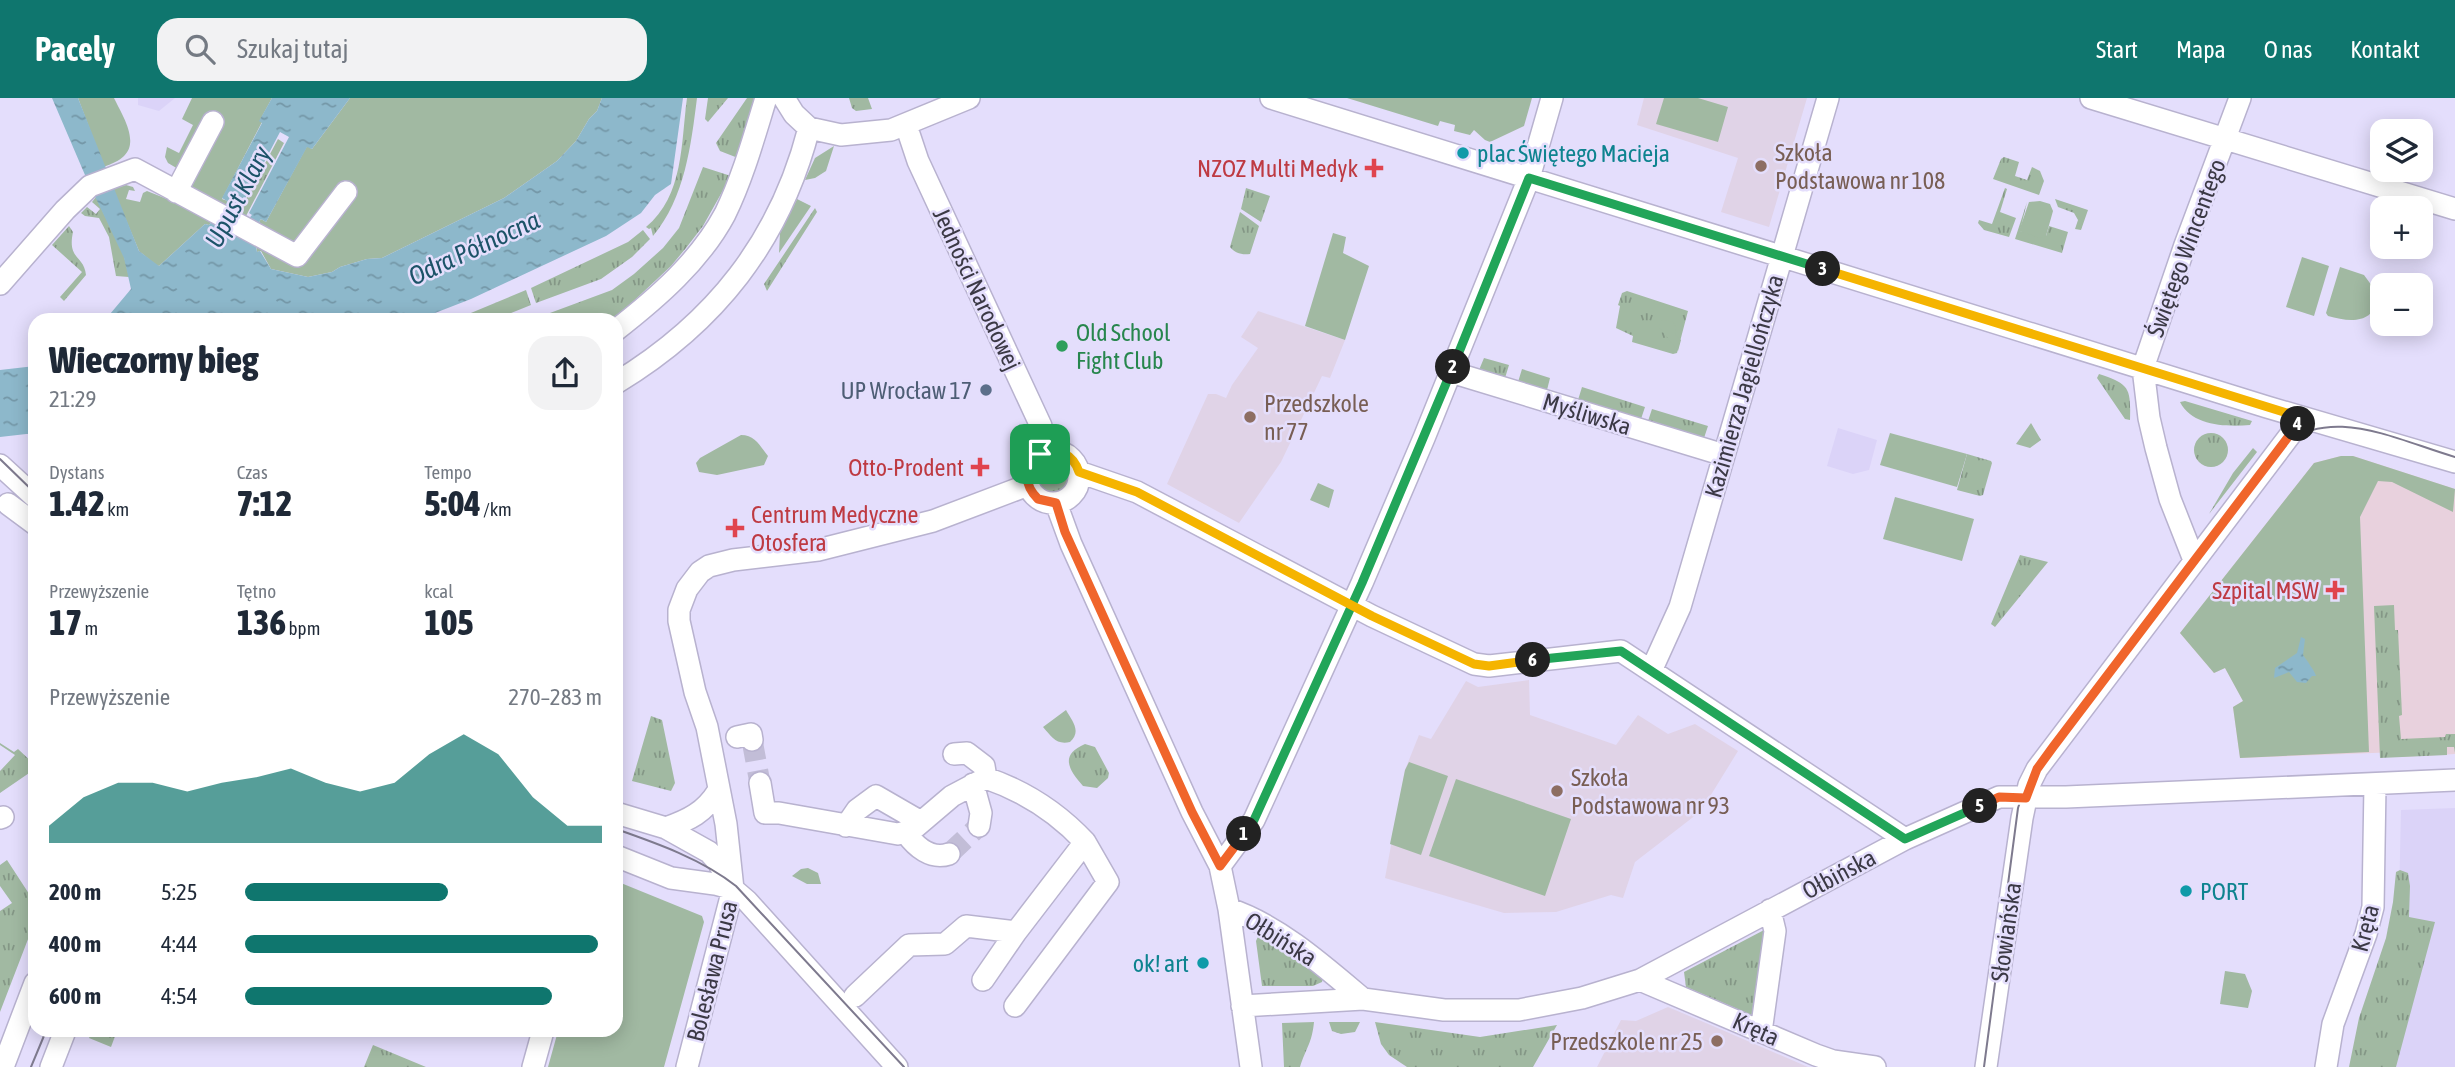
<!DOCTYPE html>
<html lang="pl">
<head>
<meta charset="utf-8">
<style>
	:root { --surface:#fff; --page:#f2f2f3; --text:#1f2937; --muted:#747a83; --accent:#0f766e }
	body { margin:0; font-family:"Asap Condensed",sans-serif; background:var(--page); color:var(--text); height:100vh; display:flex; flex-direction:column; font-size:26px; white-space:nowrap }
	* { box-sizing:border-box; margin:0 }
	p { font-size:23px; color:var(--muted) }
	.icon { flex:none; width:38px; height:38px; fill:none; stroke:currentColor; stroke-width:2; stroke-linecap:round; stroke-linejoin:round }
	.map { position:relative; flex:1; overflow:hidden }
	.side { position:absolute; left:28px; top:215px; width:595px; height:724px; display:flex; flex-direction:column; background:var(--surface); border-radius:21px; box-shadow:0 4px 18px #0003 }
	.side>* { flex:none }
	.buttons { position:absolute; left:2370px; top:21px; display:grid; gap:14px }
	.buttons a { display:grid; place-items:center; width:63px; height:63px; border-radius:14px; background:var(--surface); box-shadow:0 4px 18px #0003; font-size:35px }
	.pin { position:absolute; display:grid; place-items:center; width:60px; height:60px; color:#fff; margin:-30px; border-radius:14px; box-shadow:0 4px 10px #0006 }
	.km { position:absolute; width:35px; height:35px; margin:-18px; border-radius:50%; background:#222; color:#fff; font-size:19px; line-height:35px; text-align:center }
	.round { display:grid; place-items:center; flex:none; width:74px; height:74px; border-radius:21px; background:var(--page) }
	.headline { display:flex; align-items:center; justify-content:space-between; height:119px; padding:0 21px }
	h1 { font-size:38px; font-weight:800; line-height:52px }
	.figures { display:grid; grid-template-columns:repeat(3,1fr); gap:10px; height:119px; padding:7px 21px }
	.figures div { display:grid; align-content:center }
	.figures b { font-size:35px; font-weight:800 }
	.figures small { font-size:19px; font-weight:400 }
	.figures p { font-size:19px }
	.chart { height:196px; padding:14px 21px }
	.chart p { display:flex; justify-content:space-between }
	.chart svg { width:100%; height:126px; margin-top:7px; fill:var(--accent); opacity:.7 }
	ul { padding:0 21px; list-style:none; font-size:23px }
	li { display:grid; grid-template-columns:112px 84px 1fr; align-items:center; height:52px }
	li i { height:18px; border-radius:9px; background:var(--accent) }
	header { display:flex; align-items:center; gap:42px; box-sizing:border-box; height:98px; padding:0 35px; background:var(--accent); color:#fff }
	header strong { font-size:33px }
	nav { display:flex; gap:38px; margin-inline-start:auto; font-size:24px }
	.search { width:490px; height:63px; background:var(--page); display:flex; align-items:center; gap:18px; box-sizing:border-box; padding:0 24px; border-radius:21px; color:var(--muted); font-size:26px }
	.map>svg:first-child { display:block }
	.built { fill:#dbd3f8 }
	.education { fill:#e0d3e7 }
	.medical { fill:#e8d1dd }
	.grass { fill:url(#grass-tufts) }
	.green { fill:#a1b9a2 }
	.water { fill:url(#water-ripples); fill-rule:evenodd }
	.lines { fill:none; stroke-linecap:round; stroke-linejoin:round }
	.minor-tunnel { stroke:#c2bdd7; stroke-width:21; stroke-dasharray:21 10; stroke-linecap:butt }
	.minor-casing { stroke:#b8b2cf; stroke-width:24 }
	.minor { stroke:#fff; stroke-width:21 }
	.tram { stroke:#7e7a8e; stroke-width:2 }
	.split-1-casing { stroke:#fff; stroke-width:14 }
	.split-2-casing { stroke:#fff; stroke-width:14 }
	.split-3-casing { stroke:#fff; stroke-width:14 }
	.split-4-casing { stroke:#fff; stroke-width:14 }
	.split-5-casing { stroke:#fff; stroke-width:14 }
	.split-6-casing { stroke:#fff; stroke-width:14 }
	.split-7-casing { stroke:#fff; stroke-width:14 }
	.split-1 { stroke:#f0652b; stroke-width:9 }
	.split-2 { stroke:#22a559; stroke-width:9 }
	.split-3 { stroke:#22a559; stroke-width:9 }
	.split-4 { stroke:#f5b400; stroke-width:9 }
	.split-5 { stroke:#f0652b; stroke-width:9 }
	.split-6 { stroke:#22a559; stroke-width:9 }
	.split-7 { stroke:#f5b400; stroke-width:9 }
	.culture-dot { fill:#0f9aa8; stroke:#e4defc; stroke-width:2.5 }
	.education-dot { fill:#8d6e63; stroke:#e4defc; stroke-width:2.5 }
	.health-dot { fill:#e0444e; stroke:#e4defc; stroke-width:2.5 }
	.leisure-dot { fill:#2e9e5b; stroke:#e4defc; stroke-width:2.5 }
	.service-dot { fill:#5c6f8a; stroke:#e4defc; stroke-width:2.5 }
	.labels { text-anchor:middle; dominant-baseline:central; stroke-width:5; stroke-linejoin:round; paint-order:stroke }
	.education-label { font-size:24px; fill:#785e54; stroke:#e4defc; text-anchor:start }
	.culture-label { font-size:24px; fill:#0d838f; stroke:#e4defc; text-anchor:start }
	.health-label { font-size:24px; fill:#be3a42; stroke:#e4defc; text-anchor:end }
	.street-label { font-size:24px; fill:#3b3945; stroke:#e4defc }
	.leisure-label { font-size:24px; fill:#27864d; stroke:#e4defc; text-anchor:start }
	.service-label { font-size:24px; fill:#4e5e75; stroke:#e4defc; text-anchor:end }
	.water-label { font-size:26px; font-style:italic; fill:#1c5368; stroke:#e4defc }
</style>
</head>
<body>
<header>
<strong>Pacely</strong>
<div class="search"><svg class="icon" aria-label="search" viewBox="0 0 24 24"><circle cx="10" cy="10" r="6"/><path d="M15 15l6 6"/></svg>Szukaj tutaj</div>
<nav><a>Start</a><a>Mapa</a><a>O nas</a><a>Kontakt</a></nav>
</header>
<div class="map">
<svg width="2455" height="969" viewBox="0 0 2455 969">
	<defs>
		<pattern id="grass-tufts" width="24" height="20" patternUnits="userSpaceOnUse" patternTransform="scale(1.75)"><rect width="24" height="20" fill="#a1b9a2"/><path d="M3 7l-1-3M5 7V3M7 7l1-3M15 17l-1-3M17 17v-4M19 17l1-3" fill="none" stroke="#849786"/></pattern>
		<pattern id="water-ripples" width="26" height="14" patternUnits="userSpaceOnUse" patternTransform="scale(1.75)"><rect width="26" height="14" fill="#8db8cb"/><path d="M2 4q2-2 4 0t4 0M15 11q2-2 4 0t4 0" fill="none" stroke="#7497a7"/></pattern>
	</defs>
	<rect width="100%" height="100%" fill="#e4defc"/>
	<path class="built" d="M138 0H175L159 13 138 7Z
		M1838 330 1877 342 1869 372 1853 376 1827 368Z
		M2455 710V969H2353L2399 802 2401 712Z"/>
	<path class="education" d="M1644 0H1807L1769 129 1721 114 1738 60 1637 27Z
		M1258 213 1345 242 1330 280 1322 278 1281 364 1239 425 1167 386 1208 296H1216L1226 300 1232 287 1258 250 1241 239Z
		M1529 582 1530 617 1616 647 1638 617 1668 636 1695 626 1738 653 1701 713 1635 764 1623 800 1611 797 1556 814 1504 815 1385 780 1405 672 1419 637 1431 641 1466 583 1478 589Z
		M1668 909 1713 928 1808 969H1597L1621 922 1636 923Z"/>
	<path class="medical" d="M2341 358H2353L2455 391V656L2399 659V654L2240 660 2233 609 2243 603 2225 570 2214 575 2180 535 2314 365Z"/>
	<path class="grass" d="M687 0H697C691 47 685 100 653 138L651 130 649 131 646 129C684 98 681 44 687 0Z
		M708 0H728L708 24 705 21Z
		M747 0H756L738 60 720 53 716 45Z
		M849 0H868L872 11 856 13 852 10Z
		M278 41 284 45 246 118 239 114Z
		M2004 59 2019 64 2015 78 2027 82 2032 69 2040 73 2044 83 2039 97 1993 81 2001 61Z
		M703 69 731 78 703 128 686 150 671 168 623 213 609 222H531L612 192 634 176 663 150 679 130Z
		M1246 90 1270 98 1261 124 1241 111Z
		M2005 90 2007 91 2000 114 2016 120 2009 139 1984 132 1978 125 1979 122 1992 126Z
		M96 99 124 158 129 179 116 178 109 139 99 120 85 118 81 115 87 109 96 116 100 111 92 104Z
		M2055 101 2088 112 2081 132 2075 131 2078 122 2074 115 2058 109Z
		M2027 104 2020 133 2046 138 2049 128 2068 134 2062 155 2015 141Z
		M815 110 817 114 767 193 764 186Z
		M1240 114 1259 128 1250 156C1241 157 1235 155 1230 149Z
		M69 128 73 134C67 162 84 157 86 177L64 203 60 199 82 174 52 147Z
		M643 132 650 141 632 159 601 181 536 205 531 190 628 144Z
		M526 192 531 207 494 222H454Z
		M1627 193 1688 213 1677 255 1673 256 1632 244 1633 238 1616 230 1620 208 1618 207 1622 195Z
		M1484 260 1509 267 1505 280 1479 272Z
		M1522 271 1550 280 1547 292 1518 284Z
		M2099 276C2129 286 2131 289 2130 322L2125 321 2097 280Z
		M1582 289 1645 309 1641 321 1578 302Z
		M2185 303 2252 323 2250 327C2226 329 2192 328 2180 304Z
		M1652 311 1708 328 1704 340 1648 323Z
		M2031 325 2041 342 2030 350 2016 346Z
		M2194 352a17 17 0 1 1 34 0a17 17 0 1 1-34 0Z
		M2253 350 2257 354 2209 416 2233 375Z
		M1967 356 1991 363 1992 365 1983 397 1980 398 1957 392Z
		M1036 379a17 17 0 1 1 34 0a17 17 0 1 1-34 0Z
		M2020 457 2048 464 1995 529 1991 526Z
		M2394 507 2395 532H2398L2402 617 2399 618 2401 641 2445 639 2446 636H2455V655L2454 649H2447V657L2380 660 2374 508Z
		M651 618 662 622 675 685 671 693 632 683Z
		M0 645 14 654 18 651 35 667V671L0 695V673L15 657 0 647Z
		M1085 646 1095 649 1109 675 1108 680 1097 690 1083 688C1069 672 1059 657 1085 646Z
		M7 762 35 805V823L0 914V813L12 805 0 788V767Z
		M2400 772 2408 775 2410 788 2409 819 2435 824 2396 969H2349L2359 920 2386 840 2393 804 2396 774Z
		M1766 831 1754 918 1686 889 1684 874Z
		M1260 834 1323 879 1322 884 1313 888H1262L1256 843Z
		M1314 924C1312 945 1306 950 1300 969H1284L1282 925Z
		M1329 924H1360L1355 934 1341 936 1332 933Z
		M1375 924 1480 939 1557 927 1533 969H1407L1389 957 1381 946Z
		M92 933H117L111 949 89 940Z
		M373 947 426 969H364Z"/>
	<path class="green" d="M78 0H114C121 15 140 43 124 58 119 63 111 66 104 69Z
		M192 0H272L260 22 262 24 222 101 228 103 226 107 209 127 205 126 159 168 156 167 139 153 113 91 126 87 133 89 135 93 129 92 126 101 140 104 143 95 147 93 177 105 190 78 168 65 165 59 167 49 179 55 193 27 182 21Z
		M350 0H602L597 13 589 21 576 43 557 63 504 100 382 160 367 161 340 169 332 174 308 179 271 171 261 153 257 154C255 144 258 136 261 126L259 124 261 121 266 124 307 48 312 51Z
		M1347 0H1532L1524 28 1490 44 1485 42 1474 32 1470 37 1454 33 1455 27 1440 23 1438 28Z
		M1664 0H1698L1728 9 1718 44 1656 26Z
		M834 48 826 73 815 80 805 82 815 60Z
		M797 101 811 108 779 155 780 135Z
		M2040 103 2050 106 2053 113 2046 138 2041 140 2019 133 2029 104Z
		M1333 135 1346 139 1343 155 1369 168 1345 242 1305 228Z
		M2302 159 2329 168 2314 218 2286 209Z
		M2340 169 2364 177 2375 192C2380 226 2352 225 2328 218L2326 215Z
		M1666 222 1673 224 1676 229 1675 237 1681 242 1678 253 1659 229 1661 223Z
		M1890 335 1967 356 1957 389 1880 367Z
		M741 337C755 337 760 348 768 358L764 367 717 377 699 374 696 365 700 360Z
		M2341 358H2353L2455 391 2453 414 2392 384 2378 383 2360 419 2369 654 2240 660 2233 609 2243 603 2225 570 2214 575 2180 535 2314 365Z
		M1318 385 1334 392 1329 410 1310 402Z
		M1895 399 1974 421 1962 463 1883 441Z
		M1066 612C1072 623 1082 633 1070 644 1056 647 1052 639 1043 629Z
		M1409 664 1448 678 1421 757 1390 746 1405 672Z
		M1456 681 1571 721 1545 798 1429 758Z
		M808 770 818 775 821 786H807L792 778 801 771Z
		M616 783 702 818 704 824 664 969H548L558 933H616Z
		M2225 873 2245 876 2252 893 2248 910 2220 906Z"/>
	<path class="water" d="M52 0H78L139 153 159 168 205 126 209 127 226 107 227 103 222 100 262 25 259 23 272 0H350L312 51 307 49 266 124 261 121 259 124 261 125 255 144 257 154 260 153 271 171 308 179 332 174 340 169 367 161 382 160 504 100 557 63 576 43 589 21 597 13 602 0H683L671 86 655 97 641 115 606 138 471 201 417 222H105L131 191 124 160 85 77ZM280 34 289 39 249 115 252 117 245 125 230 132 236 108 240 110Z
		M35 268V335L0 339V272Z
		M2301 539 2305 541 2303 557C2306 561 2316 575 2316 578H2312L2306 585 2297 584 2289 574 2274 580 2275 570 2297 555Z"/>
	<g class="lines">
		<path class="minor-tunnel" d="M752 642 760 685
			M949 756 979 728"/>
		<g class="minor-casing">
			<path id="minor" d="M784 0 794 16 809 30
				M1271 0 2267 309 2455 364
				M2091 0 2455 111
				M906 27 918 63 1041 328 1043 342 1040 356
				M809 30 841 37 891 32 969 0
				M176 94 213 24
				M0 186 65 112 90 88 135 71 297 158 346 94
				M616 232C657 200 700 163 725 116 743 79 754 39 766 0
				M1451 274 1724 357
				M616 285C715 225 780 143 809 30
				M1027 379a26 26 0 1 1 52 0a26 26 0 1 1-52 0Z
				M0 367 35 399
				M1079 374 1137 394 1372 518 1474 566 1489 568 1621 553 1905 741
				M1056 405 1071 446 1192 714 1220 768 1229 811 1251 969
				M8 406 35 426
				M2194 462 2170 401 2156 350 2149 320 2143 270 2185 147 2240 0
				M1651 573 1680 509 1828 0
				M737 639 751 636 752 642
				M954 656 967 655 984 668 986 680
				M760 685 765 715H779L898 736 912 732 952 698 986 680C1024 693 1057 714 1085 744
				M973 686 981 715 979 728
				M616 715 666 730 709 754 718 764 733 791 747 803 897 969
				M0 720 3 719
				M846 728 857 712 876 698 921 724
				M666 730C689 722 705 714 718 693
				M906 735C916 749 931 762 949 756
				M616 758 671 780 715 786 733 791
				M1220 768 1254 722 1362 485 1424 340 1529 80 1552 0
				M1229 811C1278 827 1324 868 1363 901
				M983 882 1016 834
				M1640 882 1816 957 1833 963 1875 969
				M855 898 909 847 945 846 966 828 1016 834 1085 744 1108 784 1015 908
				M1242 908 1363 901 1444 912H1519L1582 900 1640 882 1905 741 1999 699H2066L2455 682
				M1761 934 1775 833 1770 812
				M3 969 35 885
				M51 969 65 933
				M533 969 543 933
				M687 969 733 791 726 726 707 629 695 594 679 523V512L687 491 700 474 709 468 733 462 818 452 933 423 1028 387
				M1986 969 2022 720 2029 687 2037 671 2303 320
				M2326 969 2333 926 2366 836 2373 809 2375 687"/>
		</g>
		<use href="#minor" class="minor"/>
		<path class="tram" d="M0 361 35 395
			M616 731C656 745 702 761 736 788L904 969
			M31 969 46 933
			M1984 969 2018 710 2030 674 2053 641 2268 358C2325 302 2390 340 2455 359"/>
	</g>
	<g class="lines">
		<g class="split-1-casing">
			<path id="split-1" d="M1040 356C1024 369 1023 386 1038 401L1056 405 1065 434 1192 714 1220 768 1244 736"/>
		</g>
		<g class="split-2-casing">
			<path id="split-2" d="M1244 736 1254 722 1362 485 1453 269"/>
		</g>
		<g class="split-3-casing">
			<path id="split-3" d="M1453 269 1529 80 1823 171"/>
		</g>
		<g class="split-4-casing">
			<path id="split-4" d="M1823 171 2303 320 2298 326"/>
		</g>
		<g class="split-5-casing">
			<path id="split-5" d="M1980 708 1999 699 2026 700 2037 671 2053 649 2298 326"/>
		</g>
		<g class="split-6-casing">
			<path id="split-6" d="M1533 562 1621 553 1905 741 1980 708"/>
		</g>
		<g class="split-7-casing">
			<path id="split-7" d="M1040 356C1057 348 1073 356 1079 374L1137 394 1372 518 1474 566 1489 568 1533 562"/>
		</g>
		<use href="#split-1" class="split-1"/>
		<use href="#split-2" class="split-2"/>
		<use href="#split-3" class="split-3"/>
		<use href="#split-4" class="split-4"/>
		<use href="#split-5" class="split-5"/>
		<use href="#split-6" class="split-6"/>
		<use href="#split-7" class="split-7"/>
	</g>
	<g class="culture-dot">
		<circle cx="1463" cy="55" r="7"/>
		<circle cx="2186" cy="793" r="7"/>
		<circle cx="1203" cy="865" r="7"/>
	</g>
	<g class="education-dot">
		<circle cx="1761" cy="68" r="7"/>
		<circle cx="1250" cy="319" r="7"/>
		<circle cx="1557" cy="693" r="7"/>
		<circle cx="1717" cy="943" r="7"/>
	</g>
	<g class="health-dot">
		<path d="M1370.5 59.5h7v7h7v7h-7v7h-7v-7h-7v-7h7z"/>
		<path d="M976.5 358.5h7v7h7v7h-7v7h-7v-7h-7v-7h7z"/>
		<path d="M731.5 419.5h7v7h7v7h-7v7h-7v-7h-7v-7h7z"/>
		<path d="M2331.5 481.5h7v7h7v7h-7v7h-7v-7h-7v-7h7z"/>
	</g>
	<circle class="leisure-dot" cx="1062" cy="248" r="7"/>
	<circle class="service-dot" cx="986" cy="292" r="7"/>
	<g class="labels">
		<g class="education-label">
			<text x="1775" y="54">Szkoła<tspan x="1775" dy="28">Podstawowa nr 108</tspan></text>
			<text x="1264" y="305">Przedszkole<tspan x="1264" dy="28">nr 77</tspan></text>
			<text x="1571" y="679">Szkoła<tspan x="1571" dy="28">Podstawowa nr 93</tspan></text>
			<text x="1703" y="943" text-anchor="end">Przedszkole nr 25</text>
		</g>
		<g class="culture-label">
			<text x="1477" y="55">plac Świętego Macieja</text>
			<text x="2200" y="793">PORT</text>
			<text x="1189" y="865" text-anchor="end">ok! art</text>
		</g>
		<g class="health-label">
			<text x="1358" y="70">NZOZ Multi Medyk</text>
			<text x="964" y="369">Otto-Prodent</text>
			<text x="751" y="416" text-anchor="start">Centrum Medyczne<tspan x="751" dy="28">Otosfera</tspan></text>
			<text x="2319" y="492">Szpital MSW</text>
		</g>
		<g class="street-label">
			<text transform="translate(2186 150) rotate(-70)">Świętego Wincentego</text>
			<text transform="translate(977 191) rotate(65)">Jedności Narodowej</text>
			<text transform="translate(1744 288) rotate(-74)">Kazimierza Jagiellończyka</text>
			<text transform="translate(1587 316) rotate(17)">Myśliwska</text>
			<text transform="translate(1839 776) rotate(-28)">Ołbińska</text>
			<text transform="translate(2365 830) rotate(-75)">Kręta</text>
			<text transform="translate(2006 834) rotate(-82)">Słowiańska</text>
			<text transform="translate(1281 841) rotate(32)">Ołbińska</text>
			<text transform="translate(712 873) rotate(-76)">Bolesława Prusa</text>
			<text transform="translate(1756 931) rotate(24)">Kręta</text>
		</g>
		<g class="leisure-label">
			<text x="1076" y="234">Old School<tspan x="1076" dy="28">Fight Club</tspan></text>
		</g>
		<g class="service-label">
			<text x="972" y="292">UP Wrocław 17</text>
		</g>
		<g class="water-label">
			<text transform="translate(238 99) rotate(-62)">Upust Klary</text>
			<text transform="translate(474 150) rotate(-25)">Odra Północna</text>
		</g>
	</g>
</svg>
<div class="buttons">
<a><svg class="icon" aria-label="layers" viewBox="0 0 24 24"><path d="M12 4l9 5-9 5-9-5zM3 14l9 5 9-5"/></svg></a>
<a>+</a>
<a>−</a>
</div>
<div class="pin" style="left:1040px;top:356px;background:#1e9e55"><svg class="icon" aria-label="arrive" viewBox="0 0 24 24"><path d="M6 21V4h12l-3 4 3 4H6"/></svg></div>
<b class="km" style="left:1244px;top:736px">1</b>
<b class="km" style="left:1453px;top:269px">2</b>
<b class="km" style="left:1823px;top:171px">3</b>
<b class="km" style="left:2298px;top:326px">4</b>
<b class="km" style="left:1980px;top:708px">5</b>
<b class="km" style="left:1533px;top:562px">6</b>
<section class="side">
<div class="headline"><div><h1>Wieczorny bieg</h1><p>21:29</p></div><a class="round"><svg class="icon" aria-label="share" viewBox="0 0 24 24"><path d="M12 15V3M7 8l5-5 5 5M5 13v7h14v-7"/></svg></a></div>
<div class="figures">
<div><p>Dystans</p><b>1.42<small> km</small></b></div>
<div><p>Czas</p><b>7:12</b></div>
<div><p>Tempo</p><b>5:04<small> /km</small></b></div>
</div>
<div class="figures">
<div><p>Przewyższenie</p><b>17<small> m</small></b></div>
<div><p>Tętno</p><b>136<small> bpm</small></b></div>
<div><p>kcal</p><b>105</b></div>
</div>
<div class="chart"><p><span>Przewyższenie</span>270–283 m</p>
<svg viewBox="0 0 160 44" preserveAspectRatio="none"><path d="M0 44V38L10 28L20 23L30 23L40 26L50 23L60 21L70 18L80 23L90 26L100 23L110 13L120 6L130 13L140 28L150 38L160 38V44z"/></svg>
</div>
<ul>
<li><b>200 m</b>5:25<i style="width:57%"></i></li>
<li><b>400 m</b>4:44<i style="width:99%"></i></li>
<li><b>600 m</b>4:54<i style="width:86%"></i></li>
</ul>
</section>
</div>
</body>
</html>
